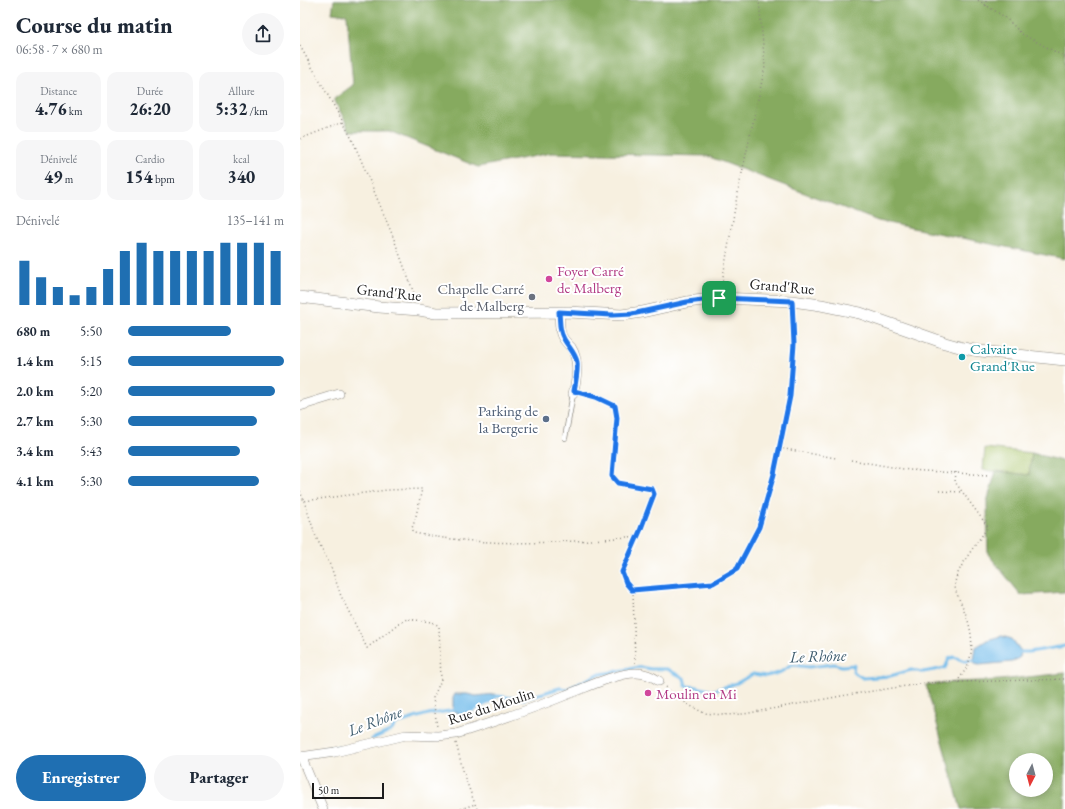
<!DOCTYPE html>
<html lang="fr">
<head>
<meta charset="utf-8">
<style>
	:root { --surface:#fff; --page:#f6f6f7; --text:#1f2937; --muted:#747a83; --accent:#1f6fb2 }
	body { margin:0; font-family:"EB Garamond",serif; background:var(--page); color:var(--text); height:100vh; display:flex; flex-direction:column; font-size:15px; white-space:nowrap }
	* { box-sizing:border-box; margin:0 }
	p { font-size:13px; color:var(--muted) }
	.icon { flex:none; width:22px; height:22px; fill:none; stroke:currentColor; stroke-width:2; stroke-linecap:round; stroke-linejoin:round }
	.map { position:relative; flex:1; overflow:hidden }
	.side { display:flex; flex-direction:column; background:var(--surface); width:300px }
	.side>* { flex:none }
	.needle { width:26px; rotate:186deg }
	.buttons { position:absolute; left:709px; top:753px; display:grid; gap:8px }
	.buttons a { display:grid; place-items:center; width:44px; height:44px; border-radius:50%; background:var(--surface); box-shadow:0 2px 6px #0003; font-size:20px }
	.scale { position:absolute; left:12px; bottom:10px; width:72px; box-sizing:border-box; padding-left:4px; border:2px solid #1c1c1c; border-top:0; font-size:11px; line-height:14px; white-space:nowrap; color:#1c1c1c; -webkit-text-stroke:3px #fff; paint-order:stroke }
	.pin { position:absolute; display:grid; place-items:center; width:34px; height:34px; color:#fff; margin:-17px; border-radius:8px; box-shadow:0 2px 6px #0006 }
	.round { display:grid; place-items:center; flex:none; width:42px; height:42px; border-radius:21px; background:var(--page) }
	.headline { display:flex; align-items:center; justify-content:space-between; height:68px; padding:0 16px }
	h1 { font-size:22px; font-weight:800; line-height:30px }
	.metrics { display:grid; grid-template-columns:repeat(3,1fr); gap:6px; height:68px; padding:4px 16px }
	.metrics div { display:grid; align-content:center; border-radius:10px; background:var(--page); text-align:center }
	.metrics b { font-size:17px; font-weight:800 }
	.metrics small { font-size:11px; font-weight:400 }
	.metrics p { font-size:11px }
	.chart { height:112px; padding:8px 16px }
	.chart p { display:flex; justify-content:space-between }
	.chart svg { width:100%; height:72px; margin-top:4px; stroke:var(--accent); stroke-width:6 }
	.primary-button { display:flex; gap:8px; margin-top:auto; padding:8px 16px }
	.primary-button a { flex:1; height:46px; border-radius:24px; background:var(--accent); color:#fff; font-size:16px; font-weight:800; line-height:46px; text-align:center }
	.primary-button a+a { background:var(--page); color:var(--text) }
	ul { padding:0 16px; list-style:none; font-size:13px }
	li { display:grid; grid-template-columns:64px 48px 1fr; align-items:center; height:30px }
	li i { height:10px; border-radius:5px; background:var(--accent) }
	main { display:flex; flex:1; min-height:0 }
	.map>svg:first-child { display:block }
	.green { fill:#a9c46a; stroke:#627043 }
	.forest { fill:#86aa5e; stroke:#51633d; fill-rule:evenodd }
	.water { fill:#71bbea; stroke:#466c83 }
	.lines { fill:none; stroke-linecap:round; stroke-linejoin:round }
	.stream { stroke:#71bbea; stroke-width:3 }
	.service-casing { stroke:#8a867e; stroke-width:6 }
	.minor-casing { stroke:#8a867e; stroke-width:10 }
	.tertiary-casing { stroke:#8a867e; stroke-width:12 }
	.path { stroke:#8a867e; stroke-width:1.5; stroke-dasharray:1 3; stroke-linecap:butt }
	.service { stroke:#fff; stroke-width:4.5 }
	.minor { stroke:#fff; stroke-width:9 }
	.tertiary { stroke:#fff; stroke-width:11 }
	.route-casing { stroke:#fff; stroke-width:8 }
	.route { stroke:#1a73e8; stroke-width:5 }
	.hotel-dot { fill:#d1479c; stroke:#fff; stroke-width:1.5 }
	.worship-dot { fill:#6b7280; stroke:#fff; stroke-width:1.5 }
	.culture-dot { fill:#0f9aa8; stroke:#fff; stroke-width:1.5 }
	.service-dot { fill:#5c6f8a; stroke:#fff; stroke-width:1.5 }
	.labels { text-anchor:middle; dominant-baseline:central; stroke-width:4; stroke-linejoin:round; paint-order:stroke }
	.hotel-label { font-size:15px; fill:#b23c85; stroke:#fff; text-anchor:start }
	.street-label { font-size:15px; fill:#1c1c1c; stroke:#fff }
	.worship-label { font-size:15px; fill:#5b616d; stroke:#fff; text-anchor:end }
	.culture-label { font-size:15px; fill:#0d838f; stroke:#fff; text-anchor:start }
	.service-label { font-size:15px; fill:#4e5e75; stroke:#fff; text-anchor:end }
	.water-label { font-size:16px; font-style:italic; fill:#3e5c6e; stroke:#fff }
</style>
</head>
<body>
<main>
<section class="side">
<div class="headline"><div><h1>Course du matin</h1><p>06:58 · 7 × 680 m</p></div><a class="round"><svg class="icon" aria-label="share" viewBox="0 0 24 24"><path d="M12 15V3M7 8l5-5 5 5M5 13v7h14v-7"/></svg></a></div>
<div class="metrics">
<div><p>Distance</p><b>4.76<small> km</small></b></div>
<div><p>Durée</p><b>26:20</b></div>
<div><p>Allure</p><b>5:32<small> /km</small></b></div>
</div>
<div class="metrics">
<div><p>Dénivelé</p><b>49<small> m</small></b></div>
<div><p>Cardio</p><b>154<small> bpm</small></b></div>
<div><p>kcal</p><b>340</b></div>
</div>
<div class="chart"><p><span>Dénivelé</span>135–141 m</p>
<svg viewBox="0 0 160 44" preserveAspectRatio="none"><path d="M5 44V17M15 44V27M25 44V33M35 44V38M45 44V33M55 44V22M65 44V11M75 44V6M85 44V11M95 44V11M105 44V11M115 44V11M125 44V6M135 44V6M145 44V6M155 44V11"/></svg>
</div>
<ul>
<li><b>680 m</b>5:50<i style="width:66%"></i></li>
<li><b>1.4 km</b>5:15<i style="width:100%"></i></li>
<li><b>2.0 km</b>5:20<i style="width:94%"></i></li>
<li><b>2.7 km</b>5:30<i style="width:83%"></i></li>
<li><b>3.4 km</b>5:43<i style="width:72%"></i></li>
<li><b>4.1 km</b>5:30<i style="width:84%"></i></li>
</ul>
<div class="primary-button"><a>Enregistrer</a><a>Partager</a></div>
</section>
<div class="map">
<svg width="765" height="809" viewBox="0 0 765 809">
	<rect width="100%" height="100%" fill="#fff"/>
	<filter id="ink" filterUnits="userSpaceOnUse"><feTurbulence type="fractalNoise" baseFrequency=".025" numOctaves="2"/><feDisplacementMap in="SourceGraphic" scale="8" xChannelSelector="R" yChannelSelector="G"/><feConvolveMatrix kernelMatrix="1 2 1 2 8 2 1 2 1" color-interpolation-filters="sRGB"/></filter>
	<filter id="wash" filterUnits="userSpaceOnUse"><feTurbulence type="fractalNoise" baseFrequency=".012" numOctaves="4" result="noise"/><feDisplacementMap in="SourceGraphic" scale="16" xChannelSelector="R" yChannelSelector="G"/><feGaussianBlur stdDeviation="0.9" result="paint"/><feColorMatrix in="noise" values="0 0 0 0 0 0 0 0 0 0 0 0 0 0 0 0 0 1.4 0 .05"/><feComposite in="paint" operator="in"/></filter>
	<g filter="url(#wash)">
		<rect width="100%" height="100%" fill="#f7f0e0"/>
		<path class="green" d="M685 448 732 453 729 475 683 470Z"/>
		<path class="forest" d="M34 0H765V259L578 221 407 156 251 153 178 167 89 131H50L34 99 53 85 47 15 32 13Z
			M732 453 765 462V592L721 595 688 554 687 502 696 471 729 475Z
			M765 673V809H661L626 685 657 682 700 680ZM716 760H746V790H716Z"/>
		<path class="water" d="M701 636 712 639 721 651 720 657 712 662 679 665 675 664 674 660 676 647 687 640Z
			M155 694H167L176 696 195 694 197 696 186 704 160 716 158 713 153 711V698Z"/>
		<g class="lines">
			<path class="stream" d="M717 652H729L765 646
				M171 711 186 704 197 696 223 699 260 688 267 689 296 675 340 667 351 669H367L384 678 386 686 397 687 412 691 437 683 453 674 466 676 479 673 492 665 509 667 534 664 542 666 554 665 553 672 563 678 590 676 611 670 623 672 645 668 649 659 654 657 665 661 676 660
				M137 713 155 710
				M72 739 92 730 95 724C108 721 120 715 134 713
				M23 749 38 747"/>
		</g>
	</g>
	<g filter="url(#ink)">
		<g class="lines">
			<g class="service-casing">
				<path id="service" d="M265 438 273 394"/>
			</g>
			<g class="minor-casing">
				<path id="minor" d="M259 312C260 319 259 328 261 334 263 340 267 343 271 347 280 361 277 379 273 394
					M0 406 39 394
					M3 756V761L23 809
					M0 757 35 752 106 735 138 736 156 734C193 722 230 710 266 695 285 688 316 673 336 673 345 673 352 676 359 681"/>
			</g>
			<g class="tertiary-casing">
				<path id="tertiary" d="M0 297 79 307 119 310 136 313 269 312 322 315 342 312 387 302 419 298 492 301 521 305 560 313 645 343 663 348 680 351 765 360"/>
			</g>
			<path class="path" d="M678 0 706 18 722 34 765 57
				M686 6V0
				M0 46 43 122 0 139
				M43 122 53 141 92 234 116 299
				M421 288 437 196 465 67 459 0
				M283 393 315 406 317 418 312 476 318 483 352 489 354 494 340 531 322 572 326 583 333 590 335 663
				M479 448 536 458
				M551 460 609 470 688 475
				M656 472 655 482 688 527C680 539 654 571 655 585 655 593 661 602 664 610 671 626 675 647 668 664 666 670 661 676 657 682
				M0 491 4 501 87 490 122 489 115 520 112 528 114 533C189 548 263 543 338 536
				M639 491 662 492
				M4 501 16 537 31 567 41 596 67 648 99 623 107 619 132 622 139 626 141 680 133 698 137 727
				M333 590 413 583 437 569 459 527 474 474 490 395 494 344 492 311
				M366 687 387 704 404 713 423 715 444 714 547 695 626 683 765 679
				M156 743 165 778 177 809
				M161 809 175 804"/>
			<use href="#service" class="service"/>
			<use href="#minor" class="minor"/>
			<use href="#tertiary" class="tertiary"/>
		</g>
	</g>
	<g class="lines" filter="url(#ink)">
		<g class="route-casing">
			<path id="route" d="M419 298 492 301 494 344 490 396 474 474 459 527 437 569 413 583 332 590 326 583 322 572 340 531 354 494 352 489 318 483 312 476 317 418 315 406 296 397 274 391C276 381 278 371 277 362 275 352 267 346 263 337 259 330 260 321 259 312L312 315 332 314 387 302Z"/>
		</g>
		<use href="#route" class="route"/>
	</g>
	<g class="hotel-dot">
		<circle cx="249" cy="279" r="4"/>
		<circle cx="348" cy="693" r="4"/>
	</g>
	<circle class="worship-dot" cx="232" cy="297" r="4"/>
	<circle class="culture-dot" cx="662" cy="357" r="4"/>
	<circle class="service-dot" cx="246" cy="419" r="4"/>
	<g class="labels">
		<g class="hotel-label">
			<text x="257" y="270">Foyer Carré<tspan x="257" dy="17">de Malberg</tspan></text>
			<text x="356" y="693">Moulin en Mi</text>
		</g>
		<g class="street-label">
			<text transform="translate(482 286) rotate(5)">Grand'Rue</text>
			<text transform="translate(89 292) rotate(6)">Grand'Rue</text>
			<text transform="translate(191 706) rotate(-18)">Rue du Moulin</text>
		</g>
		<g class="worship-label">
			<text x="224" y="288">Chapelle Carré<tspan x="224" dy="17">de Malberg</tspan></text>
		</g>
		<g class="culture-label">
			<text x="670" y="348">Calvaire<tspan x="670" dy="17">Grand'Rue</tspan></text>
		</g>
		<g class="service-label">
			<text x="238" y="410">Parking de<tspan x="238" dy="17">la Bergerie</tspan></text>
		</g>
		<g class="water-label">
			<text transform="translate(518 656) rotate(-2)">Le Rhône</text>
			<text transform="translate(75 721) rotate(-21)">Le Rhône</text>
		</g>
	</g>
</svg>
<div class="buttons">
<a><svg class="needle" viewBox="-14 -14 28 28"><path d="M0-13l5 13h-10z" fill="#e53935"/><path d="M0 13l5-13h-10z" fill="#747a83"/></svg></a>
</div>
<div class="scale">50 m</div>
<div class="pin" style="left:419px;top:298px;background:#1e9e55"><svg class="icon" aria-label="arrive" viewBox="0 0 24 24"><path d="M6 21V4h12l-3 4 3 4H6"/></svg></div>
</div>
</main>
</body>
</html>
